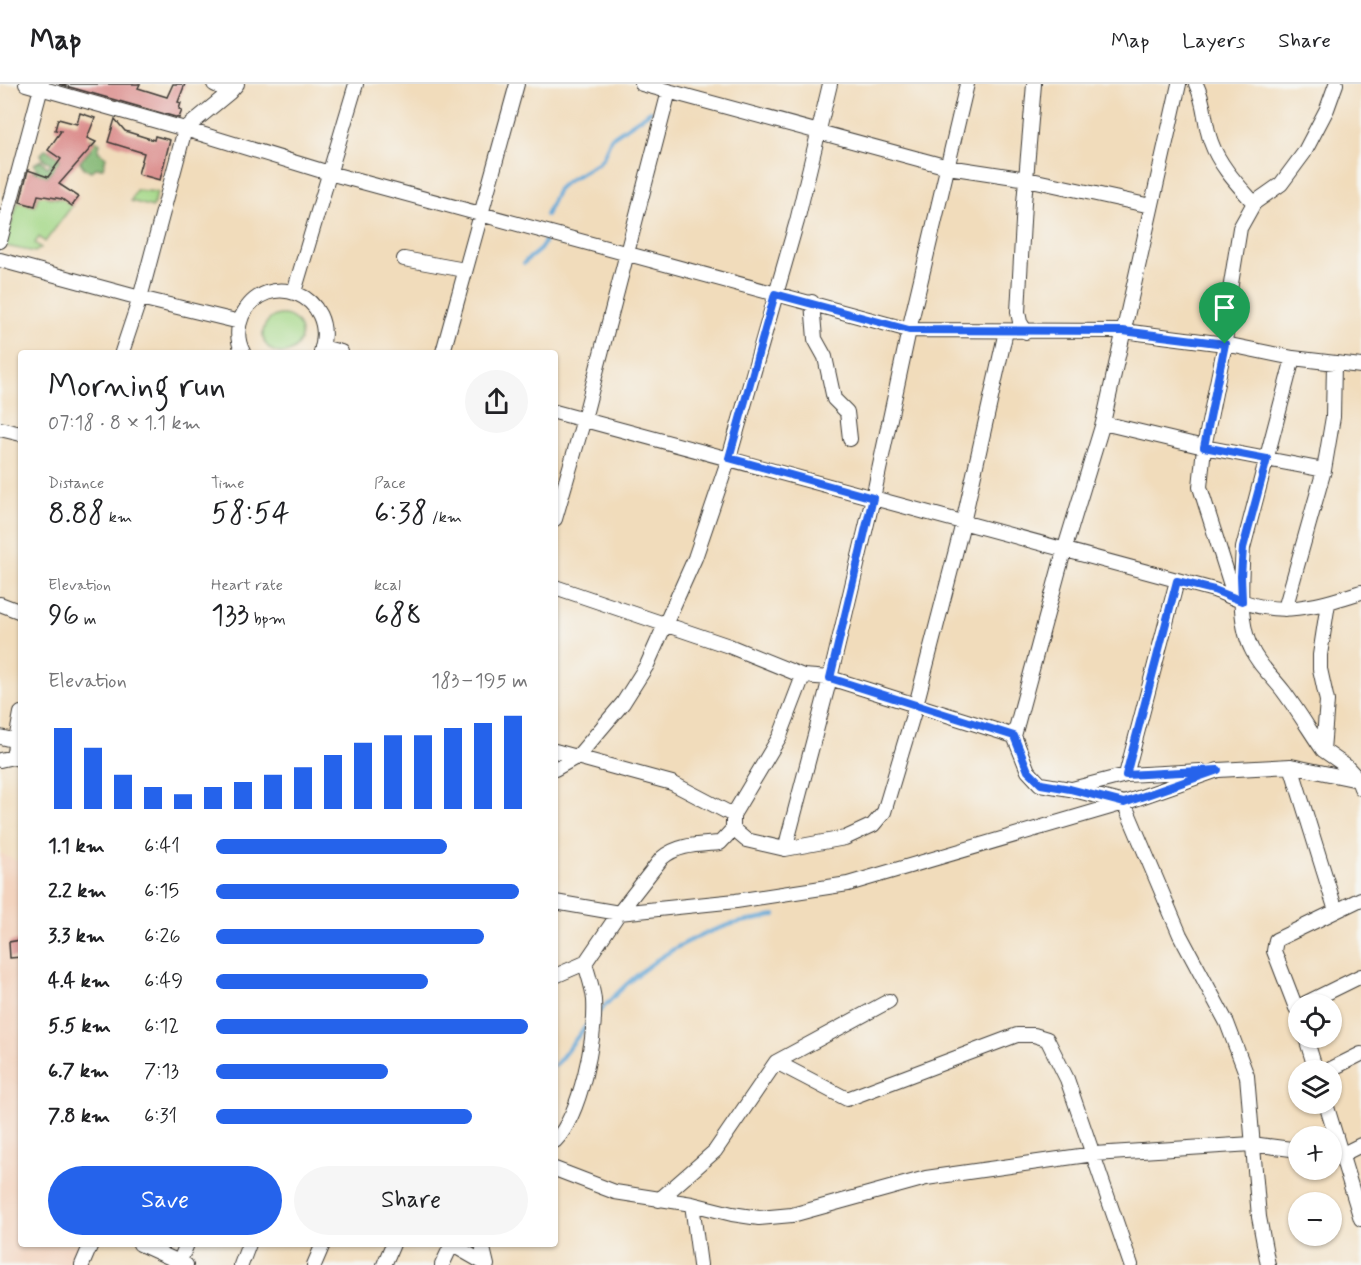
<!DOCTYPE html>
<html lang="en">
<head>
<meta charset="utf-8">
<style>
	:root { --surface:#fff; --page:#f6f6f6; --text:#202124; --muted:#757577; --line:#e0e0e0; --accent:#2563eb }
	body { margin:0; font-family:Mynerve,sans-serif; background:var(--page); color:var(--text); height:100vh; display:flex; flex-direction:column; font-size:22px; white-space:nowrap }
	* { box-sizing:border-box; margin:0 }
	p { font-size:20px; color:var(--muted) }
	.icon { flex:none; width:33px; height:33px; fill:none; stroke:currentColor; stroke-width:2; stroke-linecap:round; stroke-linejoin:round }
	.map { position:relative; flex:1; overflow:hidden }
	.details { position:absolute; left:18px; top:266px; width:540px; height:897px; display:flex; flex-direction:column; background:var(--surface); border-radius:6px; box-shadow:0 2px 4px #0004 }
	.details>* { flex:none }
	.tools { position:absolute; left:1288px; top:910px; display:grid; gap:12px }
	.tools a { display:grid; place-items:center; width:54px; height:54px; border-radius:50%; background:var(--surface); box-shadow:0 2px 4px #0004; font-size:30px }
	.pin { position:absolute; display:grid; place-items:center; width:51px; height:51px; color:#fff; margin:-62px -26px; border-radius:50% 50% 50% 0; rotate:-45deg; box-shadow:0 0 6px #0007 }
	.pin .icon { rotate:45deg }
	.round { display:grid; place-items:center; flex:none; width:63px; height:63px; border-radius:32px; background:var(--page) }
	.overview { display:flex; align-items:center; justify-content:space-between; height:102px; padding:0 30px }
	h1 { font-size:33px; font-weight:600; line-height:45px }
	.metrics { display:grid; grid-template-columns:repeat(3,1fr); gap:9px; height:102px; padding:6px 30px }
	.metrics div { display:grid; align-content:center }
	.metrics b { font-size:30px; font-weight:600 }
	.metrics small { font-size:16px; font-weight:400 }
	.metrics p { font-size:16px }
	.chart { height:168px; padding:12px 30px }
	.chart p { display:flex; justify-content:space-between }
	.chart svg { width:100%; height:108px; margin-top:6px; stroke:var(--accent); stroke-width:6 }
	.primary-button { display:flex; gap:12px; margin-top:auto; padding:12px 30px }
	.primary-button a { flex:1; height:69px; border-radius:36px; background:var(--accent); color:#fff; font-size:24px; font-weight:600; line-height:69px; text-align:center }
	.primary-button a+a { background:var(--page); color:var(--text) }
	ul { padding:0 30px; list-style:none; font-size:20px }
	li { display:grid; grid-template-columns:96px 72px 1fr; align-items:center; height:45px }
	li i { height:15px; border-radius:8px; background:var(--accent) }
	header { display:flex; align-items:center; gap:36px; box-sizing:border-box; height:84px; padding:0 30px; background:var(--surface); border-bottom:2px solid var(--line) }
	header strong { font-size:28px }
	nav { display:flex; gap:33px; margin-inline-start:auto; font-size:21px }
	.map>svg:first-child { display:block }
	.built { fill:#f3d4bf }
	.green { fill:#a5d888; stroke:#607a52; stroke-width:1.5 }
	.forest { fill:#84b874; stroke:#506a48; stroke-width:1.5 }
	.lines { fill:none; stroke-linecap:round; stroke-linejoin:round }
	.stream { stroke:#61a6d6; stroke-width:4 }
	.building { fill:#db8c8b }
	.minor-casing { stroke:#3c3934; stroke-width:16 }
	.minor { stroke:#fff; stroke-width:14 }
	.route-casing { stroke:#fff; stroke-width:12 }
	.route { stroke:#2563eb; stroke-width:8 }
</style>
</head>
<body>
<header>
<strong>Map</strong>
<nav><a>Map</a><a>Layers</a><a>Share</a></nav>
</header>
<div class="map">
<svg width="1361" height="1181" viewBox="0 0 1361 1181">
	<rect width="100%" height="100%" fill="#f6f6f2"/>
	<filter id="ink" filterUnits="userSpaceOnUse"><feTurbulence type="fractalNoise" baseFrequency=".0167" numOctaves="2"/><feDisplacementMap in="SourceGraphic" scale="12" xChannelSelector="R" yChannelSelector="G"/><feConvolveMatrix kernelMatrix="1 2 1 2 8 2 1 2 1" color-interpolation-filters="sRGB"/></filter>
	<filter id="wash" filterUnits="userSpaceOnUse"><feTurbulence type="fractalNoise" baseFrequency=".008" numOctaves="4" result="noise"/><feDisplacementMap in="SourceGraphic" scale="24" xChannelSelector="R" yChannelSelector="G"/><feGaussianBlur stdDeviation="1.35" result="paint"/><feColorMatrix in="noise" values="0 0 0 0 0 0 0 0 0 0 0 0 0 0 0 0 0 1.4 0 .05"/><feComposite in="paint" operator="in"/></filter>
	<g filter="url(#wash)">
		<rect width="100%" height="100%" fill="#f1dcbb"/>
		<path class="built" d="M0 769 21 779V1160H80L70 1181H0Z"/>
		<path class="green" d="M40 106 47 113 61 115 64 111 69 114 66 118 72 122 45 158 39 153 35 159 41 164 35 168 5 162 18 118 35 122Z
			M136 106 157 108 153 123 131 117Z
			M263 250a19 19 0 1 1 38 0a19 19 0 1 1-38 0Z"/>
		<path class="forest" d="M91 54 100 59 98 67 106 73 103 84H96L91 87 85 85 80 78 91 65 88 57Z
			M46 65 61 75 48 93 32 88 37 86 34 80 41 76 47 83 50 81V78C45 77 42 75 41 70Z"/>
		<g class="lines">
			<path class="stream" d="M546 131 558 105 566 98 598 79 603 74 611 54 651 27
				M524 179C531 171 543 167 545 156
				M599 928C636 887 676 857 729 841 744 836 760 837 775 831
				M555 982 589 938"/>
		</g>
		<g id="blocks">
			<path class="building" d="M59 0H140L138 4 167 13 173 0H185L178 18 181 19 179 25 182 26 179 34Z
				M80 29 95 34 87 54 96 58 59 100 79 113 75 118 72 122 62 115 38 111 35 122 20 118 28 86 48 93 61 75 48 66 61 47 55 46 58 35 77 40Z
				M115 35 125 47 154 56 155 52 170 56 160 96 138 90 144 69 108 58Z
				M21 856V873L10 874 9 858Z"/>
		</g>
	</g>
	<g filter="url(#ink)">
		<use href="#blocks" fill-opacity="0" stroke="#3c3934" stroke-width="1.5"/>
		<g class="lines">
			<g class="minor-casing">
				<path id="minor" d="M26 0 185 45 329 89 909 246 1123 247 1225 260 1293 274 1361 282
					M214 0 230 8
					M642 0 948 83 1027 95 1151 122
					M1179 0 1103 339 1064 467 1014 652 1028 687 1040 700 1070 705 1124 719 1180 851 1227 939 1247 992 1259 1133 1268 1181
					M1196 0C1206 21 1204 39 1211 58 1219 81 1238 101 1254 119
					M0 157 42 0
					M404 175 465 186
					M0 176 140 214 240 238
					M294 208 356 0
					M812 218 815 255 825 273 834 315 847 328 850 355
					M1026 248 1020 238 1018 228 1024 119 1034 0
					M322 263 341 268
					M122 268 140 214 185 45 230 8 237 0
					M243 268C237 257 237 244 242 232 266 183 339 210 321 268
					M443 268 517 0
					M1293 274 1243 464C1241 494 1238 537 1251 564 1258 581 1273 593 1284 608 1298 627 1310 647 1323 666
					M555 328 1214 506C1230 512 1247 521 1264 523 1297 529 1330 518 1361 508
					M1103 339 1204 363 1324 386
					M0 345 21 350
					M555 435 584 335 669 7
					M555 503 729 562 803 592 830 594 1014 652
					M1235 514 1200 403 1204 363 1225 260 1230 206 1240 144 1254 119 1281 100 1304 69 1327 25 1336 0
					M1328 519 1320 571V585L1327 617 1323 666 1346 682 1359 696
					M0 520 21 528
					M1285 525 1324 386 1333 333 1334 279
					M0 653 17 657
					M555 667 672 699 733 731 780 652 803 592
					M13 673 21 629
					M0 676 13 673 21 676
					M1291 682 1336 827
					M555 685 578 672 623 619 647 581 695 474 729 374 797 137 830 0
					M1126 691 1177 497
					M1072 705 1126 691 1201 687
					M733 731V745L746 756 785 765 845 754 873 741 884 728 916 621 963 439 1006 247
					M785 765 830 594 873 414 909 246 967 0
					M555 818 619 829 736 817 848 800 1124 719 1218 686 1291 682 1358 696 1361 704
					M555 892 585 879 619 829 662 774C678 760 699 761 720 759L733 745
					M1302 921 1361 892
					M1296 924 1274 867 1276 856 1361 815
					M1306 954 1316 987
					M776 978 847 1015 1017 951H1034L1047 955 1067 995 1131 1181
					M1327 987 1361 970
					M1326 1020 1361 1135
					M555 1057C581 1030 596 953 594 916 593 904 588 891 585 879
					M1333 1070 1341 1071 1361 1061
					M555 1085 615 1108 692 1120 732 1130 759 1134 792 1131 926 1094 1094 1070 1252 1060 1299 1066
					M659 1116 715 1067 776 978 889 917
					M692 1120 700 1181
					M140 1160 186 1181
					M451 1160 486 1180
					M482 1160 487 1181
					M82 1181 91 1160
					M178 1181 187 1160
					M241 1181 249 1160
					M314 1181 323 1160
					M384 1181 393 1160
					M442 1181 452 1160"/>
			</g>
			<use href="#minor" class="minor"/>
		</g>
	</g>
	<g class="lines" filter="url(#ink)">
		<g class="route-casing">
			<path id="route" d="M775 210 909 246 1123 247 1225 260 1204 363 1267 375 1243 464 1241 492 1242 517 1214 506 1177 497 1126 691 1218 686 1124 719 1070 705 1041 700 1028 687 1014 652 830 594 873 414 729 374Z"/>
		</g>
		<use href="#route" class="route"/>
	</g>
</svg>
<div class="tools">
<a><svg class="icon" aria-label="locate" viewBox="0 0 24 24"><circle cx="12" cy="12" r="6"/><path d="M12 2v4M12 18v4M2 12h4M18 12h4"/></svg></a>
<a><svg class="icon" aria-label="layers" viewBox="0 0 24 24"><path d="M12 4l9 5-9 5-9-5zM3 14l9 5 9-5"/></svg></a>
<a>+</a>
<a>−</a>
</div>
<div class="pin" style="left:1225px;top:260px;background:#1e9e55"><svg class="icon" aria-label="arrive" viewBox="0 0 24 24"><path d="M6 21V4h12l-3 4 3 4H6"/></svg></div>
<section class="details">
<div class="overview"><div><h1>Morning run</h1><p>07:18 · 8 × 1.1 km</p></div><a class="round"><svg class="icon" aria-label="share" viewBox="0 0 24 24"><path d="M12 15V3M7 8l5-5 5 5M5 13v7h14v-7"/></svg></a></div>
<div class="metrics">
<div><p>Distance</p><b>8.88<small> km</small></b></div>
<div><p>Time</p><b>58:54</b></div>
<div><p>Pace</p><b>6:38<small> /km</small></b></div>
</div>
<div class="metrics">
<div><p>Elevation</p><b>96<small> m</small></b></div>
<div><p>Heart rate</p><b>133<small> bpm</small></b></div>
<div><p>kcal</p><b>688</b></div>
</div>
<div class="chart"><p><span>Elevation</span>183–195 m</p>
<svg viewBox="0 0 160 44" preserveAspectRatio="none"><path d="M5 44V11M15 44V19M25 44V30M35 44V35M45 44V38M55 44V35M65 44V33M75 44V30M85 44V27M95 44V22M105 44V17M115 44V14M125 44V14M135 44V11M145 44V9M155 44V6"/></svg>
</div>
<ul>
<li><b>1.1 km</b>6:41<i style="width:74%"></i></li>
<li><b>2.2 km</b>6:15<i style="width:97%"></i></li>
<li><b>3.3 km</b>6:26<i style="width:86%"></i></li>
<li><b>4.4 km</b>6:49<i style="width:68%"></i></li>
<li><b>5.5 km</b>6:12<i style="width:100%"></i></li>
<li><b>6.7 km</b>7:13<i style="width:55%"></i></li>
<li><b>7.8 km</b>6:31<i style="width:82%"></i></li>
</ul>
<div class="primary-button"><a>Save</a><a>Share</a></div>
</section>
</div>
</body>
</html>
